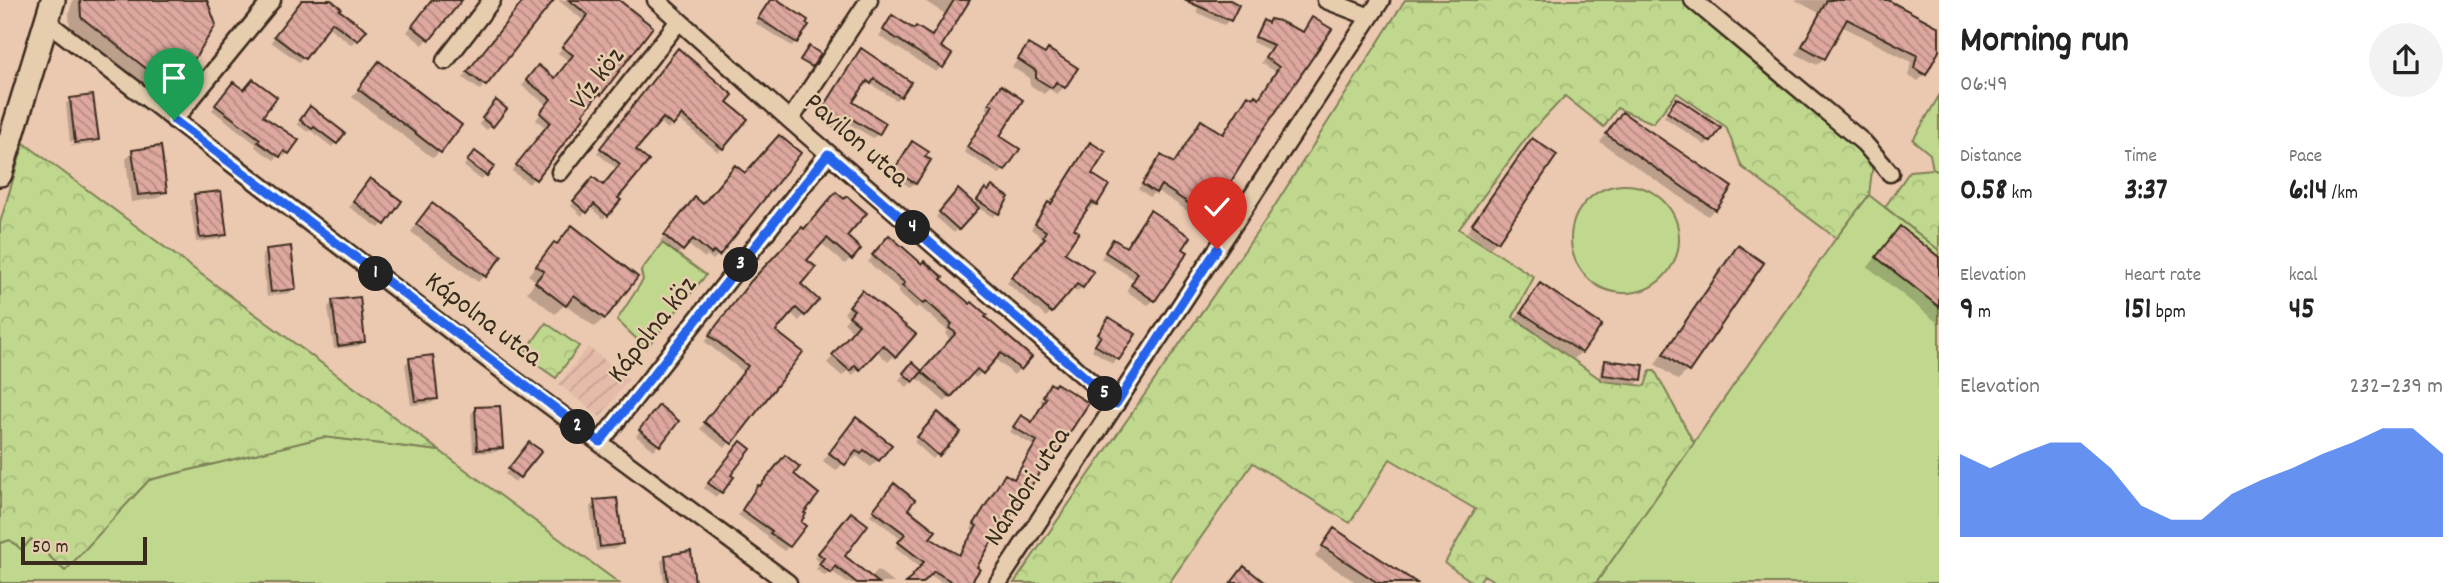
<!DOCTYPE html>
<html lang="en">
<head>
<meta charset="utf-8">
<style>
	:root { --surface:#fff; --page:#f2f2f2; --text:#222; --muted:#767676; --accent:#2563eb }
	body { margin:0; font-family:Dekko,sans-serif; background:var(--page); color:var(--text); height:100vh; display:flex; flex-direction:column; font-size:26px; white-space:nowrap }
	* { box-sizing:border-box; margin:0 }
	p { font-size:23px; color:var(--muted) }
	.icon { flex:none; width:38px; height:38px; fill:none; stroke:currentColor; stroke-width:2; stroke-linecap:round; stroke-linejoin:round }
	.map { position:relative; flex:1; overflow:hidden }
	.side { display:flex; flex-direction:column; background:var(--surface); width:525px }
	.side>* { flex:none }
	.scale { position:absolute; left:21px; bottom:18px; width:126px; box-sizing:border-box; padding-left:7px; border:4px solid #3b2a1e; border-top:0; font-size:19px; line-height:24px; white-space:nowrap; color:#3b2a1e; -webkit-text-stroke:5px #e6cdae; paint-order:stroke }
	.pin { position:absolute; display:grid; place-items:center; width:60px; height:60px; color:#fff; margin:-72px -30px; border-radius:50% 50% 50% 0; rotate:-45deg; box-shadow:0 0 7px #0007 }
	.pin .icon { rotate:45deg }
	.km { position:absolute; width:35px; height:35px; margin:-18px; border-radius:50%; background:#222; color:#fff; font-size:19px; line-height:35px; text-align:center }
	.round { display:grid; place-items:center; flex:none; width:74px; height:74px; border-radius:37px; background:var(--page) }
	.head { display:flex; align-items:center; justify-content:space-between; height:119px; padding:0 21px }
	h1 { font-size:38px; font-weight:800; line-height:52px }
	.metrics { display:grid; grid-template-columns:repeat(3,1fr); gap:10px; height:119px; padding:7px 21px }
	.metrics div { display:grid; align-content:center }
	.metrics b { font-size:30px; font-weight:800 }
	.metrics small { font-size:19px; font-weight:400 }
	.metrics p { font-size:19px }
	.chart { height:196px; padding:14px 21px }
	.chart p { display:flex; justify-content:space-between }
	.chart svg { width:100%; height:126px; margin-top:7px; fill:var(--accent); opacity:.7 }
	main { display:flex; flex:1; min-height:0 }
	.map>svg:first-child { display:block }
	.industrial { fill:url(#industrial-furrows) }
	.grass { fill:#c0d88e; stroke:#7e8156; stroke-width:2 }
	.forest { fill:url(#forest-crowns); stroke:#7e8156; stroke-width:2 }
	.shadow { fill:#0003 }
	.building { fill:url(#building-back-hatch); stroke:#3b2a1e; stroke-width:2 }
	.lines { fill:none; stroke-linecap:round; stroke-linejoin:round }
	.street-casing { stroke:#3b2a1e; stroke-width:21 }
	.secondary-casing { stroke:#3b2a1e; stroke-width:28 }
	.street { stroke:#e6cdae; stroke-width:16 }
	.secondary { stroke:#e6cdae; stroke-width:23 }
	.route-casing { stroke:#fff; stroke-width:14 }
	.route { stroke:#2563eb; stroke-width:9 }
	.labels { text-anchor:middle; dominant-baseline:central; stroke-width:5; stroke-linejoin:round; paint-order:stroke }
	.street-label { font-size:28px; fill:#3b2a1e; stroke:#e6cdae }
</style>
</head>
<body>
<main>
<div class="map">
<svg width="1939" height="583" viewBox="0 0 1939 583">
	<defs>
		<pattern id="industrial-furrows" width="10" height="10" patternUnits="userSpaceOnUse" patternTransform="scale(1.75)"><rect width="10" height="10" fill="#e4bba8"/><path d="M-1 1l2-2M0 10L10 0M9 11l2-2" fill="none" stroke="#c4a190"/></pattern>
		<pattern id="forest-crowns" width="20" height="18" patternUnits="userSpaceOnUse" patternTransform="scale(1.75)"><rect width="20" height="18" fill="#c0d88e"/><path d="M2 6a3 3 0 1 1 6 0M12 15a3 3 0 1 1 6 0" fill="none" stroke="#a6ba7a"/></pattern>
		<pattern id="building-back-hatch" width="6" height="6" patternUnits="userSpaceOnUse" patternTransform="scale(1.75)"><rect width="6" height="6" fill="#dea89f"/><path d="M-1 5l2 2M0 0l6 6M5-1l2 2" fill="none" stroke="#b58981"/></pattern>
	</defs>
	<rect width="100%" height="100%" fill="#ebc8b0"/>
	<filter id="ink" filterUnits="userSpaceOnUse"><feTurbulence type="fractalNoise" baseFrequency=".0143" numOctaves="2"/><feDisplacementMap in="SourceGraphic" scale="14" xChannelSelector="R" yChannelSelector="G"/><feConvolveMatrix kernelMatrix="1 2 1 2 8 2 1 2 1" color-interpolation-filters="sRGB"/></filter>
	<g filter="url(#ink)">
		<path class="industrial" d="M588 347 629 379 600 417 559 384Z"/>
		<path class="grass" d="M1939 96V172L1933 169 1930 154 1913 140Z
			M1571 239a54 54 0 1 1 108 0a54 54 0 1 1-108 0Z
			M1869 195 1939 250V583H1596L1836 238Z
			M662 243 706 275 646 348 617 320 643 280 641 271Z
			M324 437 440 451 619 583H0V543L10 540 31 539 65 570 149 480Z"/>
		<path class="forest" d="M1405 0H1685L1858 141 1873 162 1869 195 1836 238 1742 167 1726 127 1677 93 1653 123 1617 108 1604 127 1565 96 1530 133 1459 229 1534 277 1513 317 1603 381 1645 386 1650 371H1655L1694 443 1596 583H1497L1484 575 1478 583H1474L1445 563 1475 509 1390 459 1350 523 1253 463 1169 583H1014L1267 218Z
			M24 143 440 451 324 437 149 480 65 571 31 539 22 550 10 540 0 543V223Z
			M1933 169 1939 172V250L1885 207 1910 171Z
			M546 323 579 346 556 378 523 355Z"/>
		<path class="shadow" d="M73 0H205L182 76 159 100 70 29 69 13Z
			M301 0H335L333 4 337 10 364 31 352 45 327 26 299 62 271 42Z
			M433 0H460L423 45 407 32Z
			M525 0H552L480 90 463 78Z
			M558 0H616L651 27 600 94 594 99 593 98 581 114 582 116 529 184 512 171 546 128 536 120 547 105 522 86 533 72 554 80 569 61 558 53 584 21Z
			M923 0H962L939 48 941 67 936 72 879 36 893 17 914 31 931 38 945 14Z
			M1181 0H1227L1229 20 1224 25 1196 12 1198 8Z
			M1795 0H1887L1939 29V47L1925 74 1918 81 1908 76 1911 62 1842 26 1824 58 1817 65 1796 54 1819 13Z
			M766 7 806 26 792 46 755 23Z
			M1313 19 1257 137 1203 221 1156 190 1150 197 1138 189 1161 157 1173 164 1196 127 1222 135 1244 102 1258 99 1276 72 1261 63 1269 50 1252 42 1258 27 1263 22 1302 33Z
			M1028 46 1064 87 1057 94 1049 89 1044 94 1030 85 1029 78 1012 67Z
			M675 54 725 102 722 148 718 152 677 118 668 129 658 121 633 150 607 215 603 219 590 207 582 216 571 206 589 183 602 187 617 169 597 153Z
			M857 55 900 96 896 100 869 83 865 87 863 85 851 103 878 134 873 138 846 122 838 132 817 118Z
			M372 71 440 151 433 158 352 97Z
			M229 88 260 117 288 153 284 157 280 155 274 160 255 147 256 144 212 110Z
			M996 92 997 136 1004 170 999 174 964 152 990 111 986 108Z
			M70 99 97 139 94 142V138L70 142 66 104Z
			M1673 104 1710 141 1705 145 1664 117Z
			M492 107 505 109 487 130 479 124Z
			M307 112 343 134 332 147 310 130 308 132 297 124Z
			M1622 114 1715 209 1708 216 1600 142Z
			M1532 140 1497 241 1490 248 1467 232Z
			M94 142 92 144 71 146V145Z
			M1090 144V174L1107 185 1095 204 1090 209 1087 207 1072 229 1063 254 1082 287 1077 292 1071 289 1046 317 1007 283 1042 244 1039 242 1042 237 1031 229Z
			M908 147 923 158 914 183 910 187 890 175Z
			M133 151 165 191 158 198 131 202 126 159Z
			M471 157 493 166 481 180 464 166Z
			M366 184 400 202 379 228 349 207Z
			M981 195 997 213 993 217 977 207 954 233 936 217 954 196 974 206Z
			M195 196 225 234 220 239 196 242 190 201Z
			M689 205 718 255 713 260 707 255 705 258 687 244 677 255 660 241Z
			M425 212 485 275 478 282 411 232Z
			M1150 212 1154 300 1148 305 1126 291 1134 279 1101 258 1114 241 1125 248Z
			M796 235 845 237 859 249 845 264 820 242 805 260 799 284 804 315 799 321 790 312 773 331 801 353 725 448 700 429 744 372 705 342 746 289Z
			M1891 238 1939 259V324L1868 267Z
			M883 243 939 279 1029 358 1014 375 994 358 976 378 971 373 945 402 916 377 907 387 899 380 907 370 912 364 922 373 951 340 945 334 948 331 919 306 916 308 898 293 900 290 868 262Z
			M555 244 604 318 595 327 565 304 555 314 527 292 536 281 528 275Z
			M1738 248 1687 371 1678 380 1655 364 1728 257Z
			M267 250 294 288 290 293 267 296 262 255Z
			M1540 286 1581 352 1574 359 1515 319Z
			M856 298 895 355 888 362 876 350 853 375 847 371 842 376 827 363 854 332 844 323 849 317 844 313Z
			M333 302 364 342 359 346 334 349 328 307Z
			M1105 324 1133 335 1113 364 1092 350 1098 341 1095 339Z
			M410 360 437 398 432 403 411 405 405 364Z
			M1605 362 1641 379 1636 384 1599 379 1601 366Z
			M1050 386 1086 404 1043 471 1039 476 1036 474 1014 511 974 567 969 583H943L928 574 920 583H907L921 568 895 547 902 539 870 515 890 490 928 538 958 556 973 531 971 529 1001 480 1005 476 1013 481 1034 446 1010 432 1021 417 1031 423 1043 403 1040 401Z
			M475 409 501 448 496 452 473 453 471 414Z
			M654 412 677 421 654 450 636 436Z
			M934 419 958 432 933 459 914 442Z
			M849 427 878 460 871 467 857 456 852 460 849 457 836 471 823 461Z
			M736 447 729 475 732 477 716 497 704 488Z
			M525 449 519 477 515 482 505 474Z
			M791 475 801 513 789 546 784 551 767 538 768 536 738 515 758 487Z
			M595 502 622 543 617 548 596 551 590 507Z
			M847 519 842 556 870 578 878 570 894 583H847L830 570 825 576 816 569 821 563 814 558Z
			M1335 531 1414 583H1357L1315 556Z
			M666 557 694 583H664L661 561Z"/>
		<path class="building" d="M80 0H207L216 25 183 77 172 89 81 17Z
			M302 0H331L341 8 339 10 367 30 358 41 332 22 305 59 274 36Z
			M432 0H462L430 40 412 26Z
			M524 0H554L486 86 467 72Z
			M569 0H619L653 27 601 95 599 93 583 114 585 116 536 180 516 165 550 122 540 113 551 99 526 80 538 65 555 78 573 55 562 47 588 15Z
			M770 0H778L808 20 806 24 809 25 797 43 758 18Z
			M954 0H970L941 47 952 54 943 68 883 30 892 15 914 29 916 26 932 36Z
			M1185 0H1230L1239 5 1231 21Z
			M1827 0H1888L1939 27V51L1926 75 1914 68 1917 55 1847 19 1825 59 1802 46Z
			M1312 17 1332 29 1258 138 1209 217 1161 185 1156 193 1142 184 1161 155 1174 163 1201 120 1223 134 1248 95 1253 98 1255 95 1259 98 1279 67 1265 57 1273 45 1255 37 1263 20 1268 23 1270 19 1279 21 1303 32Z
			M1028 44 1045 54 1048 49 1078 68 1065 88 1056 82 1052 88 1036 78V71L1018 59Z
			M809 46 821 54 812 67 800 60Z
			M678 48 733 95 727 102 748 119 723 149 682 115 673 126 663 118 636 150 649 161 618 198 621 200 608 216 594 204 587 213 573 201 593 177 603 185 620 164 600 148Z
			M861 48 911 82 901 97 874 79 871 84 867 81 853 102 886 123 879 135 850 118 844 129 820 113Z
			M379 61 462 125 441 153 358 89Z
			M253 79 277 97 263 116 299 140 289 154 284 151 280 157 258 142 260 139 215 105 233 82 244 90Z
			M1001 85 1023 100 1000 136 1020 149 1005 171 967 147 993 105 989 103Z
			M93 95 99 140 75 143 70 98Z
			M1677 98 1721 128 1711 142 1667 112Z
			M496 100 507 109 493 127 482 118Z
			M310 106 345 133 337 144 314 127 312 129 300 120Z
			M1622 112 1732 187 1716 210 1606 134Z
			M779 135 801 153 719 256 714 251 711 254 693 239 683 251 664 235 695 197 703 204 735 165 745 173Z
			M1532 138 1557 155 1498 242 1472 224Z
			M912 141 929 152 925 157 931 160 916 184 894 170Z
			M1090 142 1106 152 1092 174 1109 185 1097 205 1092 202 1074 229 1079 232 1065 253 1094 272 1083 288 1077 284 1052 313 1011 277 1045 238 1043 236 1046 231 1035 224 1048 202 1051 204Z
			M161 146 167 192 138 195 132 150Z
			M475 151 495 166 487 176 467 161Z
			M370 178 402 201 385 225 353 201Z
			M992 186 1009 197 999 214 977 200 985 188 988 191Z
			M958 189 979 208 959 230 939 212Z
			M221 191 227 235 200 238 194 194Z
			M836 192 844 199 847 196 867 213 847 236 861 249 852 260 827 238 807 260 816 267 801 284 819 300 805 316 796 308 776 331 803 352 732 444 704 422 748 366 709 335 751 281 802 227 804 229Z
			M432 203 502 256 486 277 416 224Z
			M1150 210 1191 237 1183 249 1188 252 1155 301 1131 285 1138 273 1105 252 1113 239 1126 247Z
			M572 225 638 277 605 319 574 295 566 306 535 282 544 271 536 266 554 242 557 244Z
			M1900 226 1939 257V307L1876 257Z
			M889 235 922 264 924 261 943 277 941 279 970 304 972 302 987 315 985 317 1032 357 1021 370 1001 353 983 374 977 369 951 397 922 372 913 382 903 373 912 362 922 371 956 333 949 328 952 324 926 301 923 304 902 286 905 283 872 255Z
			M1738 245 1764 263 1689 372 1663 354Z
			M291 246 296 289 271 292 266 249Z
			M1540 283 1602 325 1582 353 1521 312Z
			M862 290 916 334 896 357 883 345 860 370 855 365 850 371 832 355 859 324 849 316 854 310 849 306Z
			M360 297 365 342 338 346 332 300Z
			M1109 317 1136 334 1119 360 1095 345 1101 336 1098 334Z
			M433 355 438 399 415 401 409 358Z
			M1605 360 1644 365 1642 380 1603 375Z
			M1050 383 1054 386 1056 383 1089 403 1044 472 1041 470 1015 512 1013 511 998 538 995 536 977 567 980 569 971 583H954L934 571 923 583H906L924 562 898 542 905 534 873 510 894 483 915 500 908 509 936 531 930 538 959 555 977 526 974 524 1005 474 1014 479 1037 441 1013 427 1021 415 1032 422 1046 398 1043 396Z
			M659 405 679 421 660 446 639 430Z
			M500 406 503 448 477 450 475 407Z
			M938 412 961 432 939 456 917 437Z
			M856 417 892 445 879 461 864 450 861 454 856 451 845 465 829 453Z
			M741 441 751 449 731 475 734 477 722 493 708 483Z
			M529 442 542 451 520 478 508 469Z
			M785 455 800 467 794 474 819 494 804 513 806 514 801 522 806 526 790 547 770 533 772 531 742 510 758 485 760 486Z
			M617 498 623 544 600 547 594 500Z
			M851 512 868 525 845 556 879 583H857L835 566 831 573 819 564 824 558 818 553Z
			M1334 528 1417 583H1378L1322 546Z
			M691 551 695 583H668L665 555Z
			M1244 566 1265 583H1231Z"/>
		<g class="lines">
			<g class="street-casing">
				<path id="street" d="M656 0 790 120 1116 404
					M1326 0 1370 17
					M1693 0 1864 143 1890 173
					M46 21 499 368 788 583
					M445 61 492 0
					M174 120 272 0
					M790 120 869 0
					M560 172 679 21
					M600 442 828 154
					M998 583 1381 0"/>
			</g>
			<g class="secondary-casing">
				<path id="secondary" d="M0 174 53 0"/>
			</g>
			<use href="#street" class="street"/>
			<use href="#secondary" class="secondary"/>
		</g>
	</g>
	<g class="lines" filter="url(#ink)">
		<g class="route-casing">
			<path id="route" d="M174 120 600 442 828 154 1116 404 1217 249"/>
		</g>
		<use href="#route" class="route"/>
	</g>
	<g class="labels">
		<g class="street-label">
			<text transform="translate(599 80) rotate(-52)">Víz köz</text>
			<text transform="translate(855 142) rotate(41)">Pavilon utca</text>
			<text transform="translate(482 321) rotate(37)">Kápolna utca</text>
			<text transform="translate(654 331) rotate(-52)">Kápolna köz</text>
			<text transform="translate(1029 488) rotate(-57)">Nándori utca</text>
		</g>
	</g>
</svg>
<div class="scale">50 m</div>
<div class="pin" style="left:174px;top:120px;background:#1e9e55"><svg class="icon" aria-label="arrive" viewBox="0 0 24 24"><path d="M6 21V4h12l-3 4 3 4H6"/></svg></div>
<div class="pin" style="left:1217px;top:249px;background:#d93025"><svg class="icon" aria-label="check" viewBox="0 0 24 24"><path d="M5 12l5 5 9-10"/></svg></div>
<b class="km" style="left:376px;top:274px">1</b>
<b class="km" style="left:578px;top:427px">2</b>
<b class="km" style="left:741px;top:265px">3</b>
<b class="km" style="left:913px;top:228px">4</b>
<b class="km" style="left:1105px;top:394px">5</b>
</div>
<section class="side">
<div class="head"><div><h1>Morning run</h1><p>06:49</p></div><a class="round"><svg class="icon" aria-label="share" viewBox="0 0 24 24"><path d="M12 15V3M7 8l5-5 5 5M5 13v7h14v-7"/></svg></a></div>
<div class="metrics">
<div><p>Distance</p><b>0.58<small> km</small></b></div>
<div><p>Time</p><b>3:37</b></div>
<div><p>Pace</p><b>6:14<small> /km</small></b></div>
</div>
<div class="metrics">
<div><p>Elevation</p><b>9<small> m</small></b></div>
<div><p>Heart rate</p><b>151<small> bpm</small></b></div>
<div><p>kcal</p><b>45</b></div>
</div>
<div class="chart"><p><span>Elevation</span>232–239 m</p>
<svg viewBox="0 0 160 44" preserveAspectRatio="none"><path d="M0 44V15L10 20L20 15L30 11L40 11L50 20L60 33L70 38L80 38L90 29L100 24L110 20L120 15L130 11L140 6L150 6L160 15V44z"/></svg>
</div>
</section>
</main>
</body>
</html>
